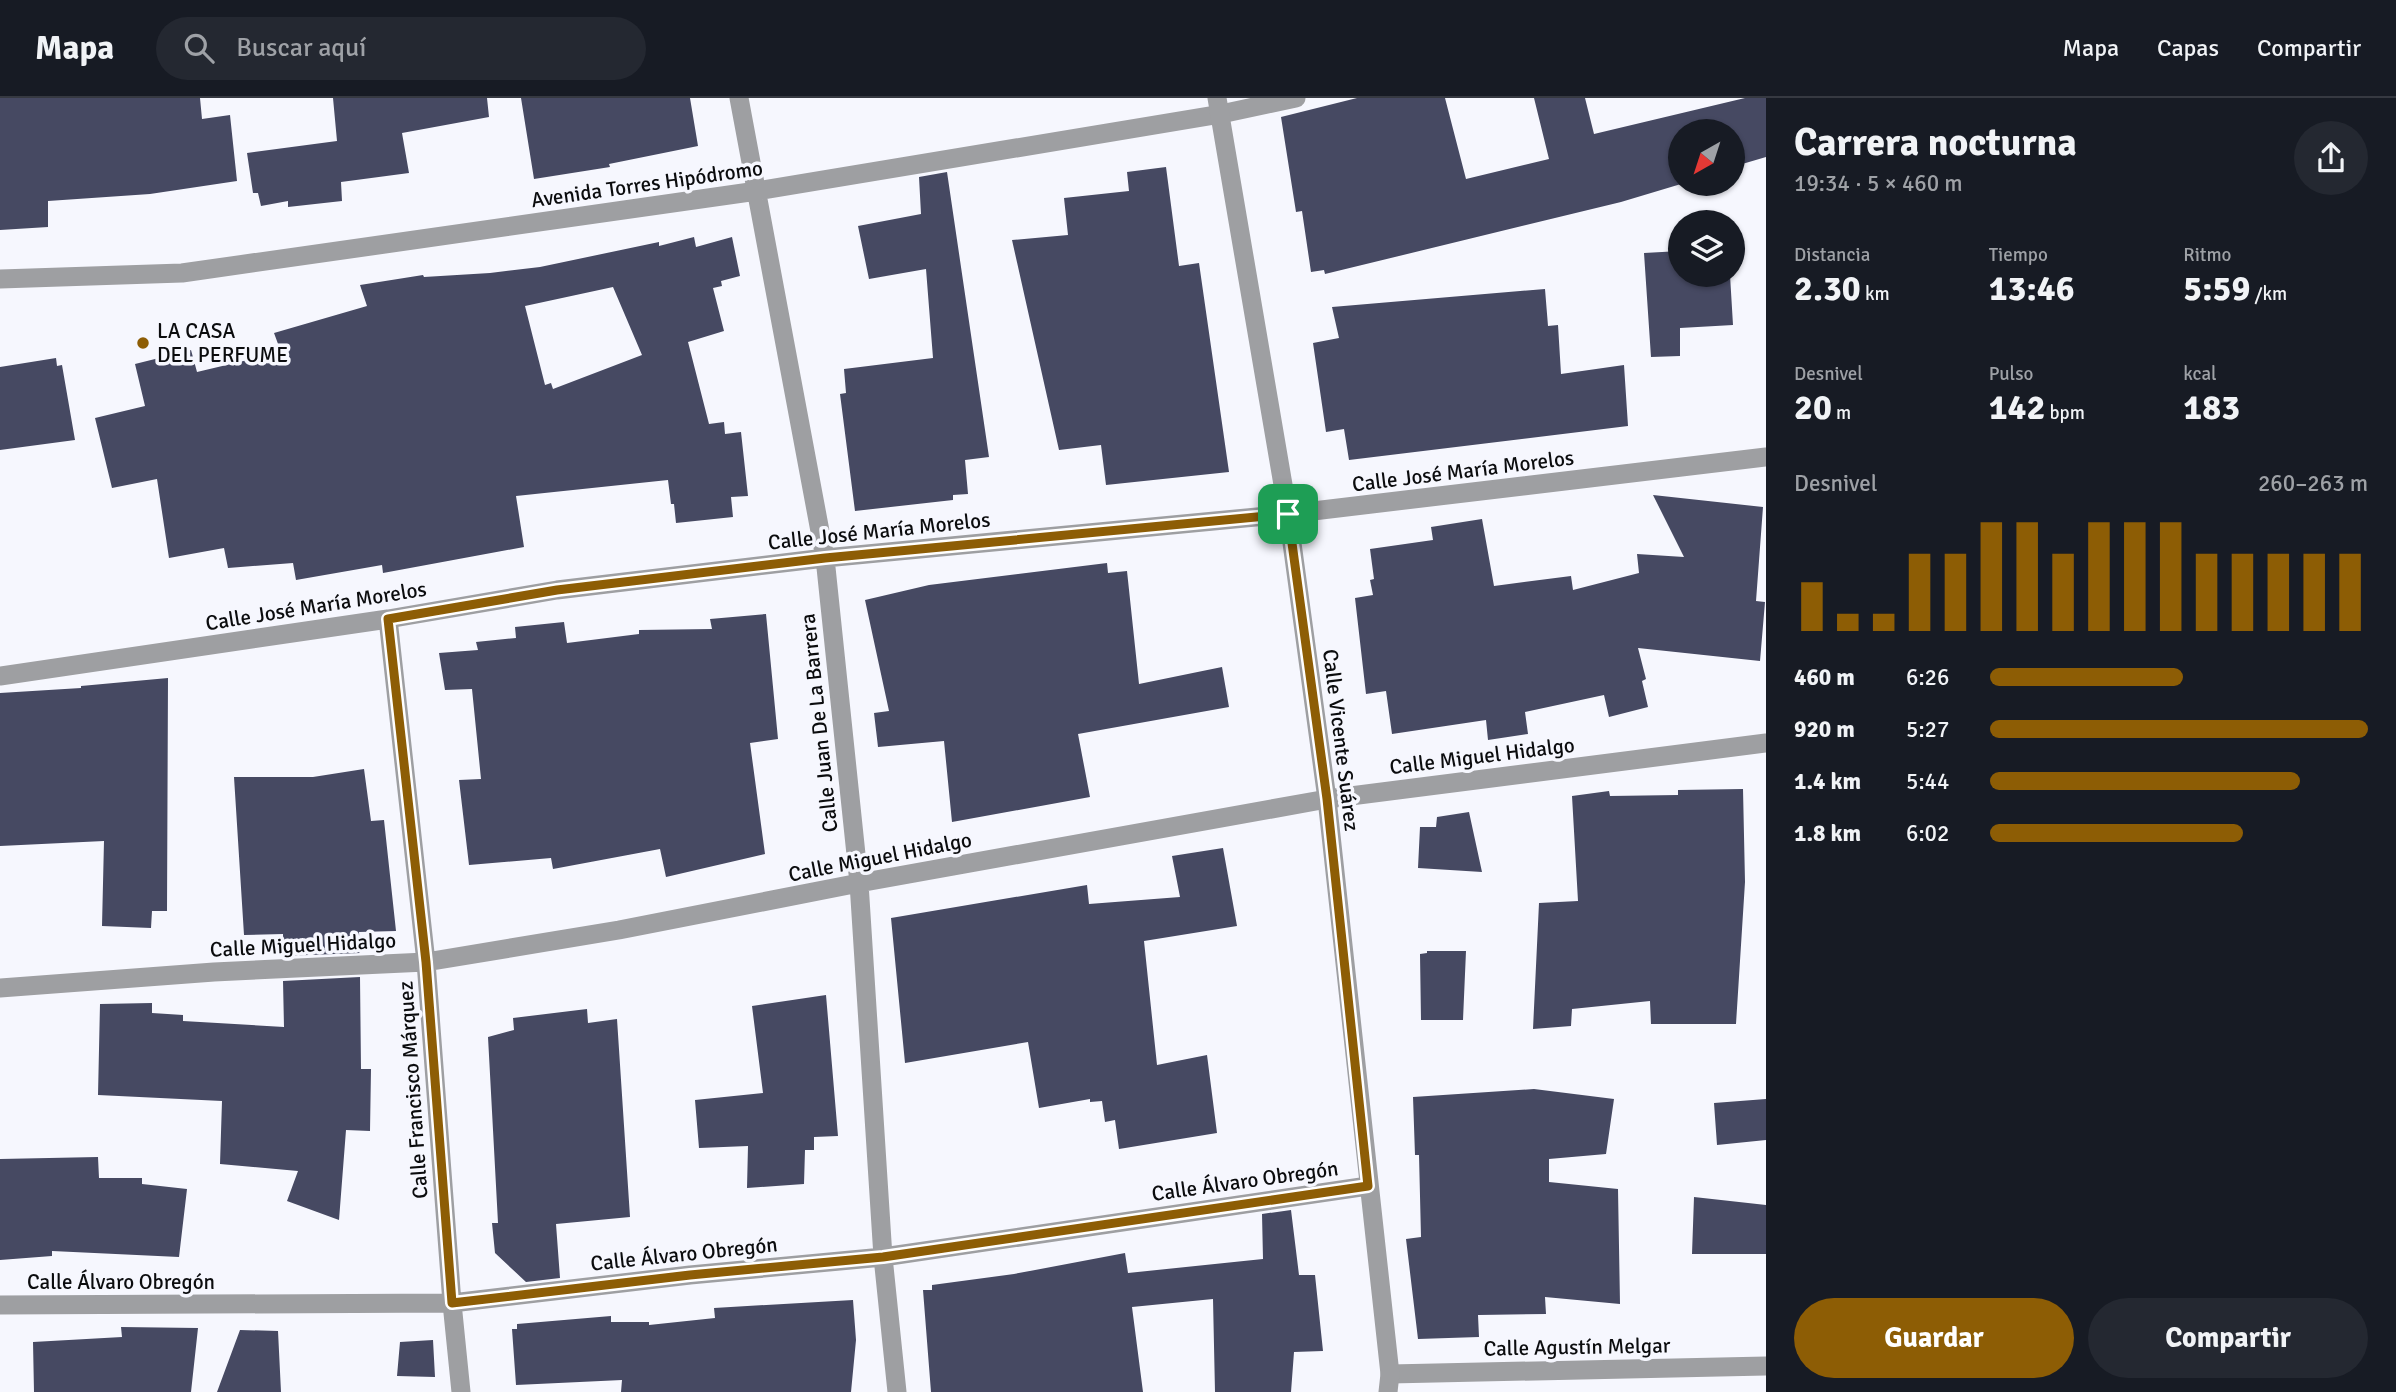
<!DOCTYPE html>
<html lang="es">
<head>
<meta charset="utf-8">
<style>
	:root { --surface:#171b24; --page:#242831; --text:#f1f3f6; --muted:#9ea1a6; --line:#363941; --accent:#8d5d05 }
	body { margin:0; font-family:Signika,sans-serif; background:var(--page); color:var(--text); height:100vh; display:flex; flex-direction:column; font-size:26px; white-space:nowrap }
	* { box-sizing:border-box; margin:0 }
	p { font-size:23px; color:var(--muted) }
	.icon { flex:none; width:38px; height:38px; fill:none; stroke:currentColor; stroke-width:2; stroke-linecap:round; stroke-linejoin:round }
	.map { position:relative; flex:1; overflow:hidden }
	.drawer { display:flex; flex-direction:column; background:var(--surface); width:630px }
	.drawer>* { flex:none }
	.needle { width:46px; rotate:219deg }
	.buttons { position:absolute; left:1668px; top:21px; display:grid; gap:14px }
	.buttons a { display:grid; place-items:center; width:77px; height:77px; border-radius:50%; background:var(--surface); box-shadow:0 2px 5px #0004; font-size:35px }
	.pin { position:absolute; display:grid; place-items:center; width:60px; height:60px; color:#fff; margin:-30px; border-radius:14px; box-shadow:0 4px 10px #0006 }
	.round { display:grid; place-items:center; flex:none; width:74px; height:74px; border-radius:37px; background:var(--page) }
	.head { display:flex; align-items:center; justify-content:space-between; height:119px; padding:0 28px }
	h1 { font-size:38px; font-weight:700; line-height:52px }
	.metrics { display:grid; grid-template-columns:repeat(3,1fr); gap:10px; height:119px; padding:7px 28px }
	.metrics div { display:grid; align-content:center }
	.metrics b { font-size:35px; font-weight:700 }
	.metrics small { font-size:19px; font-weight:400 }
	.metrics p { font-size:19px }
	.chart { height:196px; padding:14px 28px }
	.chart p { display:flex; justify-content:space-between }
	.chart svg { width:100%; height:126px; margin-top:7px; stroke:var(--accent); stroke-width:6 }
	.action { display:flex; gap:14px; margin-top:auto; padding:14px 28px }
	.action a { flex:1; height:80px; border-radius:42px; background:var(--accent); color:#fff; font-size:28px; font-weight:700; line-height:80px; text-align:center }
	.action a+a { background:var(--page); color:var(--text) }
	ul { padding:0 28px; list-style:none; font-size:23px }
	li { display:grid; grid-template-columns:112px 84px 1fr; align-items:center; height:52px }
	li i { height:18px; border-radius:9px; background:var(--accent) }
	header { display:flex; align-items:center; gap:42px; box-sizing:border-box; height:98px; padding:0 35px; background:var(--surface); border-bottom:2px solid var(--line) }
	header strong { font-size:33px }
	nav { display:flex; gap:38px; margin-inline-start:auto; font-size:24px }
	.search { width:490px; height:63px; background:var(--page); display:flex; align-items:center; gap:18px; box-sizing:border-box; padding:0 24px; border-radius:38px; color:var(--muted); font-size:26px }
	main { display:flex; flex:1; min-height:0 }
	.map>svg:first-child { display:block }
	.building { fill:#464962; fill-rule:evenodd }
	.lines { fill:none; stroke-linecap:round; stroke-linejoin:round }
	.minor { stroke:#9e9fa2; stroke-width:19 }
	.tertiary { stroke:#9e9fa2; stroke-width:19 }
	.route-casing { stroke:#fff; stroke-width:14 }
	.route { stroke:#8d5d05; stroke-width:9 }
	.poi-dot { fill:#8d5d05; stroke:#f6f7fe; stroke-width:2.5 }
	.labels { text-anchor:middle; dominant-baseline:central; stroke-width:7; stroke-linejoin:round; paint-order:stroke }
	.street-label { font-size:21px; fill:#0b0c0e; stroke:#f6f7fe }
	.poi-label { font-size:21px; fill:#0b0c0e; stroke:#f6f7fe; text-anchor:start }
</style>
</head>
<body>
<header>
<strong>Mapa</strong>
<div class="search"><svg class="icon" aria-label="search" viewBox="0 0 24 24"><circle cx="10" cy="10" r="6"/><path d="M15 15l6 6"/></svg>Buscar aquí</div>
<nav><a>Mapa</a><a>Capas</a><a>Compartir</a></nav>
</header>
<main>
<div class="map">
<svg width="1766" height="1294" viewBox="0 0 1766 1294">
	<rect width="100%" height="100%" fill="#f6f7fe"/>
	<path class="building" d="M0 0H200L202 21 230 17 237 83 150 96 48 103V129L0 132Z
		M333 0H487L489 19 402 35 409 75 341 84 342 103 288 109V103L261 108 258 95H253L247 55 337 43Z
		M521 0H690L698 48 609 66 610 69 534 81Z
		M1357 0H1445L1466 81 1549 61 1534 0H1585L1594 36 1745 0H1766V59L1732 69V33H1680L1681 86 1621 104 1325 176 1324 172 1311 174 1302 113 1296 114 1281 19Z
		M1166 69 1179 168 1199 165 1229 374 1106 387 1101 347 1059 352 1012 142 1068 137 1064 100 1129 93 1127 74Z
		M947 74 989 359 965 362 968 396 953 397V402L855 413 840 296 846 295 844 271 933 260 926 171 869 181 858 128 921 116 919 79Z
		M694 139 696 149 732 139 740 178 721 183 722 188 713 190 724 233 688 244 709 326 724 324 725 336 741 334 748 398 731 399 733 419 676 425 674 406H671L668 382 516 398 524 449 383 475 382 467 296 482 293 465 228 470 224 450 169 460 157 381 112 390 95 320 145 308 135 266 191 252 197 274 281 254 274 235 367 208 360 187 423 177 424 179 490 175 540 169 659 144V148ZM613 189 642 257 553 291 551 285 545 287 525 208Z
		M1680 153V177H1730L1733 227 1680 230V258L1651 259 1644 155Z
		M1545 191 1548 228 1558 227 1561 276 1624 267 1628 328 1349 362 1344 331 1326 334 1313 245 1339 240 1332 209Z
		M56 260 57 268 62 267 75 342 0 352V269Z
		M1653 397 1763 409 1756 503 1765 504 1760 563 1638 550 1646 581 1642 583 1648 609 1609 619 1604 597 1525 614 1528 636 1488 642 1486 622 1392 636 1386 593 1366 596 1355 500 1373 497 1370 482 1374 481 1370 451 1433 442 1431 429 1482 421 1494 488 1571 478 1573 492 1639 475 1637 456 1684 459Z
		M1107 465 1108 475 1127 473 1139 586 1222 569 1229 609 1078 636 1090 699 952 724 944 643 878 649 874 615 889 613 865 502 929 487Z
		M766 516 778 641 750 645 765 756 666 779 660 751 553 771 551 760 469 767 459 682 481 681 472 591 445 592 439 555 478 552 476 544 516 540 515 529 564 524 567 545 639 536V532L712 531 710 521Z
		M168 580 167 813H152L151 830 102 828 104 743 0 748V595L81 590V588Z
		M364 671 371 723 384 722 396 833 359 834 360 855 283 858V836L244 837 234 679H313Z
		M1743 691 1745 784 1736 926H1651L1650 903 1572 911 1571 928 1533 931 1539 805 1578 803 1572 698 1609 693 1610 698 1678 697V692Z
		M1469 714 1482 774 1418 770 1420 729H1436L1437 719Z
		M1223 750 1237 828 1144 843 1157 967 1207 957 1217 1035 1119 1051 1115 1022 1105 1024 1102 1003 1090 1004V1001L1039 1010 1028 944 905 965 891 820 1087 787 1089 806 1180 799 1172 758Z
		M1427 853H1466L1463 922H1421L1420 856 1427 855Z
		M360 879 361 971H371L370 1033 346 1032 339 1122 287 1103 298 1073 220 1066 222 1003 98 997 100 906 152 905V915L183 917V923L284 929 283 883Z
		M826 897 838 1038 814 1039V1052H805L804 1086 747 1090 748 1048 699 1050 695 1002 763 995 752 908Z
		M587 911 588 925 617 921 630 1119 556 1126 560 1180 526 1184 495 1155 492 1125H498L488 939 514 932 513 920Z
		M1534 991 1614 1001 1606 1056 1549 1061V1084L1618 1091 1620 1206 1545 1199 1546 1216 1478 1217 1479 1239 1418 1241 1406 1141 1421 1139 1419 1057H1415L1413 999Z
		M1766 1001V1042L1717 1047 1714 1005Z
		M98 1059 99 1080H142V1086L187 1091 179 1159 52 1153V1158L0 1162V1061Z
		M1694 1099 1766 1107V1156H1692Z
		M1291 1112 1299 1177H1315L1323 1253 1294 1254 1291 1294H1215L1213 1201 1132 1209 1143 1294H931L923 1192H932V1187L1014 1176 1125 1155 1128 1175 1263 1161 1262 1116Z
		M853 1202 856 1242 851 1294H621L622 1282 516 1287 512 1231H517V1226L611 1218V1224H649V1227L715 1220 714 1210Z
		M121 1229 198 1230 191 1294H34L33 1244 122 1239Z
		M240 1232 278 1233 281 1294H217Z
		M433 1242 435 1279 397 1278 400 1244Z"/>
	<g class="lines">
		<path class="minor" d="M739 0 825 460 859 785 883 1159 897 1294
			M0 181 182 175 757 93 1221 16 1296 0
			M388 521 426 864 452 1205 461 1294
			M0 578 388 521 557 492 825 460 1288 416 1766 359
			M0 890 214 874 426 864 619 832 859 785 1327 701 1766 645
			M0 1207 452 1205 690 1177 883 1159 1368 1088
			M1390 1276 1766 1268"/>
		<path class="tertiary" d="M1217 0 1288 416 1327 701 1390 1276 1388 1294"/>
	</g>
	<g class="lines">
		<g class="route-casing">
			<path id="route" d="M1288 416 1327 701 1368 1088 883 1159 690 1177 452 1205 426 864 388 521 557 492 825 460Z"/>
		</g>
		<use href="#route" class="route"/>
	</g>
	<circle class="poi-dot" cx="143" cy="245" r="7"/>
	<g class="labels">
		<g class="street-label">
			<text transform="translate(647 86) rotate(-8)">Avenida Torres Hipódromo</text>
			<text transform="translate(1463 373) rotate(-7)">Calle José María Morelos</text>
			<text transform="translate(879 433) rotate(-6)">Calle José María Morelos</text>
			<text transform="translate(316 508) rotate(-9)">Calle José María Morelos</text>
			<text transform="translate(819 625) rotate(-96)">Calle Juan De La Barrera</text>
			<text transform="translate(1341 642) rotate(83)">Calle Vicente Suárez</text>
			<text transform="translate(1482 658) rotate(-7)">Calle Miguel Hidalgo</text>
			<text transform="translate(880 759) rotate(-11)">Calle Miguel Hidalgo</text>
			<text transform="translate(303 847) rotate(-3)">Calle Miguel Hidalgo</text>
			<text transform="translate(413 992) rotate(-94)">Calle Francisco Márquez</text>
			<text transform="translate(1245 1083) rotate(-8)">Calle Álvaro Obregón</text>
			<text transform="translate(684 1156) rotate(-6)">Calle Álvaro Obregón</text>
			<text x="121" y="1184">Calle Álvaro Obregón</text>
			<text transform="translate(1577 1249) rotate(-1)">Calle Agustín Melgar</text>
		</g>
		<g class="poi-label">
			<text x="157" y="233">LA CASA<tspan x="157" dy="24">DEL PERFUME</tspan></text>
		</g>
	</g>
</svg>
<div class="buttons">
<a><svg class="needle" viewBox="-14 -14 28 28"><path d="M0-13l5 13h-10z" fill="#e53935"/><path d="M0 13l5-13h-10z" fill="#9ea1a6"/></svg></a>
<a><svg class="icon" aria-label="layers" viewBox="0 0 24 24"><path d="M12 4l9 5-9 5-9-5zM3 14l9 5 9-5"/></svg></a>
</div>
<div class="pin" style="left:1288px;top:416px;background:#1e9e55"><svg class="icon" aria-label="arrive" viewBox="0 0 24 24"><path d="M6 21V4h12l-3 4 3 4H6"/></svg></div>
</div>
<section class="drawer">
<div class="head"><div><h1>Carrera nocturna</h1><p>19:34 · 5 × 460 m</p></div><a class="round"><svg class="icon" aria-label="share" viewBox="0 0 24 24"><path d="M12 15V3M7 8l5-5 5 5M5 13v7h14v-7"/></svg></a></div>
<div class="metrics">
<div><p>Distancia</p><b>2.30<small> km</small></b></div>
<div><p>Tiempo</p><b>13:46</b></div>
<div><p>Ritmo</p><b>5:59<small> /km</small></b></div>
</div>
<div class="metrics">
<div><p>Desnivel</p><b>20<small> m</small></b></div>
<div><p>Pulso</p><b>142<small> bpm</small></b></div>
<div><p>kcal</p><b>183</b></div>
</div>
<div class="chart"><p><span>Desnivel</span>260–263 m</p>
<svg viewBox="0 0 160 44" preserveAspectRatio="none"><path d="M5 44V27M15 44V38M25 44V38M35 44V17M45 44V17M55 44V6M65 44V6M75 44V17M85 44V6M95 44V6M105 44V6M115 44V17M125 44V17M135 44V17M145 44V17M155 44V17"/></svg>
</div>
<ul>
<li><b>460 m</b>6:26<i style="width:51%"></i></li>
<li><b>920 m</b>5:27<i style="width:100%"></i></li>
<li><b>1.4 km</b>5:44<i style="width:82%"></i></li>
<li><b>1.8 km</b>6:02<i style="width:67%"></i></li>
</ul>
<div class="action"><a>Guardar</a><a>Compartir</a></div>
</section>
</main>
</body>
</html>
